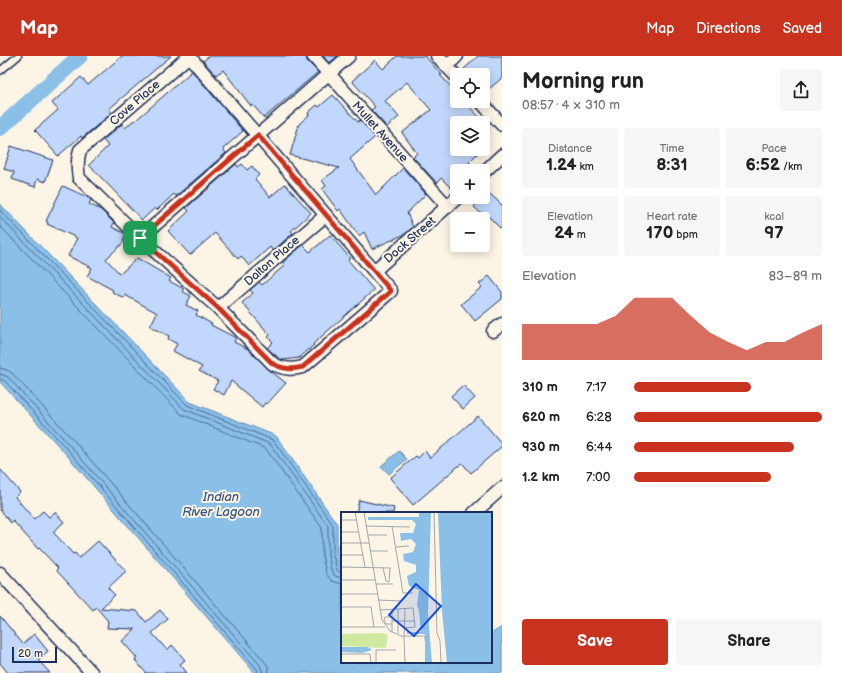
<!DOCTYPE html>
<html lang="en">
<head>
<meta charset="utf-8">
<style>
	:root { --surface:#fff; --page:#f6f6f6; --text:#222; --muted:#767676; --accent:#c8321e }
	body { margin:0; font-family:"Balsamiq Sans",sans-serif; background:var(--page); color:var(--text); height:100vh; display:flex; flex-direction:column; font-size:15px; white-space:nowrap }
	* { box-sizing:border-box; margin:0 }
	p { font-size:13px; color:var(--muted) }
	.icon { flex:none; width:22px; height:22px; fill:none; stroke:currentColor; stroke-width:2; stroke-linecap:round; stroke-linejoin:round }
	.map { position:relative; flex:1; overflow:hidden }
	.details { display:flex; flex-direction:column; background:var(--surface); width:340px }
	.details>* { flex:none }
	.fabs { position:absolute; left:450px; top:12px; display:grid; gap:8px }
	.fabs a { display:grid; place-items:center; width:40px; height:40px; border-radius:4px; background:var(--surface); box-shadow:0 2px 10px #0003; font-size:20px }
	.scale { position:absolute; left:12px; bottom:10px; width:45px; box-sizing:border-box; padding-left:4px; border:2px solid #1b2f5e; border-top:0; font-size:11px; line-height:14px; white-space:nowrap; color:#1b2f5e; -webkit-text-stroke:3px #fcf5e5; paint-order:stroke }
	.pin { position:absolute; display:grid; place-items:center; width:34px; height:34px; color:#fff; margin:-17px; border-radius:8px; box-shadow:0 2px 6px #0006 }
	.round { display:grid; place-items:center; flex:none; width:42px; height:42px; border-radius:4px; background:var(--page) }
	.overview { display:flex; align-items:center; justify-content:space-between; height:68px; padding:0 20px }
	h1 { font-size:22px; font-weight:700; line-height:30px }
	.metrics { display:grid; grid-template-columns:repeat(3,1fr); gap:6px; height:68px; padding:4px 20px }
	.metrics div { display:grid; align-content:center; border-radius:4px; background:var(--page); text-align:center }
	.metrics b { font-size:17px; font-weight:700 }
	.metrics small { font-size:11px; font-weight:400 }
	.metrics p { font-size:11px }
	.chart { height:112px; padding:8px 20px }
	.chart p { display:flex; justify-content:space-between }
	.chart svg { width:100%; height:72px; margin-top:4px; fill:var(--accent); opacity:.7 }
	.button { display:flex; gap:8px; margin-top:auto; padding:8px 20px }
	.button a { flex:1; height:46px; border-radius:4px; background:var(--accent); color:#fff; font-size:16px; font-weight:700; line-height:46px; text-align:center }
	.button a+a { background:var(--page); color:var(--text) }
	ul { padding:0 20px; list-style:none; font-size:13px }
	li { display:grid; grid-template-columns:64px 48px 1fr; align-items:center; height:30px }
	li i { height:10px; border-radius:5px; background:var(--accent) }
	header { display:flex; align-items:center; gap:24px; box-sizing:border-box; height:56px; padding:0 20px; background:var(--accent); color:#fff }
	header strong { font-size:19px }
	nav { display:flex; gap:22px; margin-inline-start:auto; font-size:14px }
	main { display:flex; flex:1; min-height:0 }
	.map>svg:first-child { display:block }
	.water { fill:#8ac0e8; stroke:#5e86b1 }
	.lines { fill:none; stroke-linecap:round; stroke-linejoin:round }
	.shore { stroke:#476995; stroke-width:1 }
	.canal { stroke:#8ac0e8; stroke-width:16 }
	.building { fill:#c2d7fc; stroke:#1b2f5e }
	.lane-casing { stroke:#1b2f5e; stroke-width:9 }
	.street-casing { stroke:#1b2f5e; stroke-width:15 }
	.lane { stroke:#fcf5e5; stroke-width:6 }
	.street { stroke:#fcf5e5; stroke-width:12 }
	.route-casing { stroke:#fff; stroke-width:8 }
	.route { stroke:#c8321e; stroke-width:5 }
	.labels { text-anchor:middle; dominant-baseline:central; stroke-width:4; stroke-linejoin:round; paint-order:stroke }
	.street-label { font-size:12px; fill:#1b2f5e; stroke:#fcf5e5 }
	.water-label { font-size:13px; font-style:italic; fill:#375380; stroke:#fcf5e5 }
	.inset-river { fill:none; stroke:#8ac0e8; stroke-width:2 }
	.inset-road { fill:none; stroke:#a2a6af; stroke-width:1 }
	.view { fill:#1d4ed8; fill-opacity:0.15; stroke:#1d4ed8; stroke-width:2 }
	.inset-edge { fill:none; stroke:#1b2f5e; stroke-width:2 }
</style>
</head>
<body>
<header>
<strong>Map</strong>
<nav><a>Map</a><a>Directions</a><a>Saved</a></nav>
</header>
<main>
<div class="map">
<svg width="502" height="617" viewBox="0 0 502 617">
	<rect width="100%" height="100%" fill="#fcf5e5"/>
	<filter id="ink" filterUnits="userSpaceOnUse"><feTurbulence type="fractalNoise" baseFrequency=".025" numOctaves="2"/><feDisplacementMap in="SourceGraphic" scale="8" xChannelSelector="R" yChannelSelector="G"/><feConvolveMatrix kernelMatrix="1 2 1 2 8 2 1 2 1" color-interpolation-filters="sRGB"/></filter>
	<g filter="url(#ink)">
		<path class="water" d="M0 148 190 346 276 380 337 468V498L342 517V606H491V578L502 571V617H255L65 397 0 326Z
			M399 395 407 403 389 418 381 410Z"/>
		<g class="lines">
			<path class="shore" d="M0 154 187 349 273 384 333 469V499L337 514 339 516 342 517
				M0 161 184 353 270 388 328 470V499L331 514 335 520 342 522
				M0 170 181 358 266 393 322 472V499L326 518 332 525 342 528
				M0 312 7 314 12 317 76 387 265 606 268 610 269 617
				M0 318 8 321 71 391 260 609 263 617
				M0 323 5 325 68 394 257 613 258 617"/>
			<path class="canal" d="M0 72 80 0"/>
		</g>
		<path class="building" d="M122 0H171L109 53 112 57 82 82 81 80 58 100 35 74 58 54 52 47 81 21 88 29Z
			M209 0H306L307 5 318 16 264 62 253 49 251 50 223 14 216 19 203 5Z
			M323 0H338L329 7Z
			M397 0H425L442 19H440L457 37V45H464L485 67H457V93H482L469 106 476 114V115H457V134L454 135 441 122 437 127 413 101 417 97 402 77 431 54 407 26 385 45 399 61 387 71 371 54 375 51 352 25 375 4 383 13Z
			M478 0H502V22L483 38V19H464L462 15Z
			M192 15 243 75 223 93 226 97 176 140 174 138 157 154 155 152 142 164 89 109 108 90 103 84 122 68 125 72 134 64 135 65Z
			M333 39 358 66 360 64 375 81 350 103 376 139 403 112 426 138 407 157 413 171 405 178 372 193 364 176 359 180 340 153 338 155 322 133 326 130 322 124 339 112 290 99 299 68 309 59 308 57 317 49 319 51Z
			M11 90 53 104 45 126 37 123 35 131 12 123 14 116 4 113Z
			M236 108 238 111 242 108 247 114 252 110 259 119 255 123 270 141 285 128 311 157 291 175 293 177 273 195 270 191 249 210 241 200 238 203 215 177 190 199 168 175 189 155 186 152Z
			M63 130 89 142 91 144 89 148 101 154 114 167 112 171 126 178 123 184 125 185 106 203 120 218 137 202 171 222 169 225 184 233 182 235 191 240 186 249 198 255 196 259 212 268 211 269 236 282 234 286 248 293 268 313 286 327 267 348 265 347 262 351 231 325 224 339 213 333 218 325 199 315 202 311 173 295 177 288 168 283 169 280 150 270 157 257 125 239 124 242 112 236 113 234 87 220 92 212 68 200 77 182 47 168 48 166 46 165Z
			M488 136 502 149V174L489 161 487 163 474 151Z
			M330 179 350 202 348 204 374 234 313 288 314 289 299 302 284 304 280 303 267 292 273 286 268 281 270 279 242 247 253 237 250 234 259 226 262 229 285 209 283 206 303 189 310 196Z
			M489 220 502 236V243L475 265 461 248 482 231 479 228Z
			M463 329 475 342 463 353 451 340Z
			M478 360 502 388V390L471 417 462 407 413 449 390 422 416 400 418 402 425 395 430 402Z
			M0 413 20 436 15 441 34 463 43 455 49 461 55 456 64 466 53 476 73 498 75 497 79 502 98 485 126 515 108 532 115 539 101 552 137 555 146 566 160 554 168 563 152 577 167 594 172 589 185 604 180 608 187 617H146L135 604 137 602 122 585 135 573 107 572 108 565 96 551 93 554 56 514 58 512 39 492 38 493 13 465 11 467 0 454Z
			M359 444 394 452 393 457H356Z
			M0 560 23 588 34 578 48 595 38 604 50 617H8L0 607Z"/>
		<g class="lines">
			<g class="lane-casing">
				<path id="lane" d="M0 15 18 0"/>
			</g>
			<g class="street-casing">
				<path id="street" d="M189 0 80 94C77 104 77 112 79 122L140 182 218 252 273 308C284 313 291 314 303 311L391 235 374 215 458 141
					M189 0 374 215
					M313 0 448 151
					M437 0 457 21
					M447 10 457 0
					M480 45 502 69
					M483 117 502 99
					M140 182 349 0
					M218 252 326 159
					M493 275 502 268
					M474 457 502 432
					M0 517 92 617"/>
			</g>
			<use href="#lane" class="lane"/>
			<use href="#street" class="street"/>
		</g>
	</g>
	<g class="lines" filter="url(#ink)">
		<g class="route-casing">
			<path id="route" d="M258 79 391 235 303 311C291 314 284 313 273 308L218 252 140 182Z"/>
		</g>
		<use href="#route" class="route"/>
	</g>
	<g class="labels">
		<g class="street-label">
			<text transform="translate(135 47) rotate(-41)">Cove Place</text>
			<text transform="translate(380 76) rotate(48)">Mullet Avenue</text>
			<text transform="translate(410 184) rotate(-41)">Dock Street</text>
			<text transform="translate(272 205) rotate(-41)">Dalton Place</text>
		</g>
		<g class="water-label">
			<text x="221" y="441">Indian<tspan x="221" dy="15">River Lagoon</tspan></text>
		</g>
	</g>
	<g transform="translate(341 456)">
		<rect width="151" height="151" fill="#fcf5e5"/>
		<path d="M42 121 47 123 45 136 0 134V122Z" fill="#cfeaa0"/>
		<path d="M78 0H90L87 102 91 151H84V122H80L78 99 76 93 78 78 68 74 66 64 75 60V53L63 49 62 42 72 40 75 32 70 27 60 29 59 21H72L75 12 71 8H27V5H78ZM97 0H151V151H106L101 99ZM0 135H27L31 138 21 141 0 140Z" fill="#8ac0e8"/>
		<path class="inset-river" d="M66 121H80"/>
		<path class="inset-road" d="M14 0 24 55M23 0 41 108 49 119 63 125 64 151M93 0 96 121 99 129 100 151M0 8H15M25 14 69 15M51 14 62 81H72M0 20H18M27 23H46M0 31H28M55 35 68 34M29 39H47M0 43H22M0 55 50 56M42 56 45 69 48 70 49 56M0 68H34M35 72H52M0 82H36M37 88 60 89M0 95H30L33 115M57 97V121M39 98 72 96 74 115 63 116M51 98V120M51 105H44L43 108 45 112H51M51 109H74M0 115H44M63 124H84V129M63 125 64 97M0 142H29L30 151M35 151V138H55"/>
		<path class="view" d="M75 72 100 94 73 124 48 103Z"/>
		<rect width="151" height="151" class="inset-edge"/>
	</g>
</svg>
<div class="fabs">
<a><svg class="icon" aria-label="locate" viewBox="0 0 24 24"><circle cx="12" cy="12" r="6"/><path d="M12 2v4M12 18v4M2 12h4M18 12h4"/></svg></a>
<a><svg class="icon" aria-label="layers" viewBox="0 0 24 24"><path d="M12 4l9 5-9 5-9-5zM3 14l9 5 9-5"/></svg></a>
<a>+</a>
<a>−</a>
</div>
<div class="scale">20 m</div>
<div class="pin" style="left:140px;top:182px;background:#1e9e55"><svg class="icon" aria-label="arrive" viewBox="0 0 24 24"><path d="M6 21V4h12l-3 4 3 4H6"/></svg></div>
</div>
<section class="details">
<div class="overview"><div><h1>Morning run</h1><p>08:57 · 4 × 310 m</p></div><a class="round"><svg class="icon" aria-label="share" viewBox="0 0 24 24"><path d="M12 15V3M7 8l5-5 5 5M5 13v7h14v-7"/></svg></a></div>
<div class="metrics">
<div><p>Distance</p><b>1.24<small> km</small></b></div>
<div><p>Time</p><b>8:31</b></div>
<div><p>Pace</p><b>6:52<small> /km</small></b></div>
</div>
<div class="metrics">
<div><p>Elevation</p><b>24<small> m</small></b></div>
<div><p>Heart rate</p><b>170<small> bpm</small></b></div>
<div><p>kcal</p><b>97</b></div>
</div>
<div class="chart"><p><span>Elevation</span>83–89 m</p>
<svg viewBox="0 0 160 44" preserveAspectRatio="none"><path d="M0 44V22L10 22L20 22L30 22L40 22L50 17L60 6L70 6L80 6L90 17L100 27L110 33L120 38L130 33L140 33L150 27L160 22V44z"/></svg>
</div>
<ul>
<li><b>310 m</b>7:17<i style="width:62%"></i></li>
<li><b>620 m</b>6:28<i style="width:100%"></i></li>
<li><b>930 m</b>6:44<i style="width:85%"></i></li>
<li><b>1.2 km</b>7:00<i style="width:73%"></i></li>
</ul>
<div class="button"><a>Save</a><a>Share</a></div>
</section>
</main>
</body>
</html>
